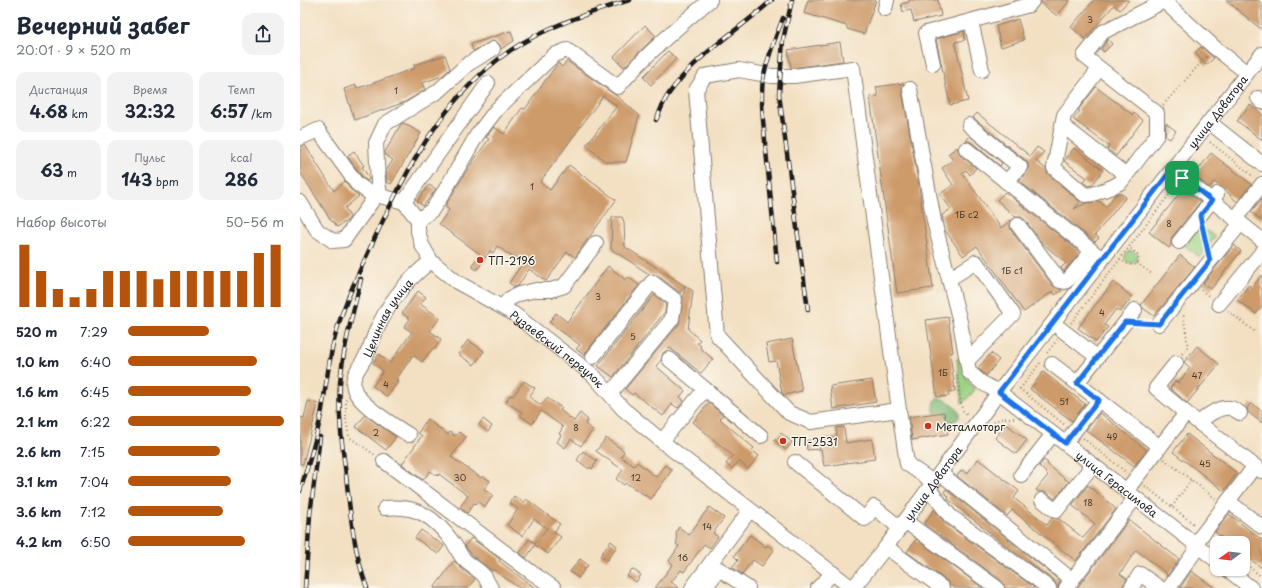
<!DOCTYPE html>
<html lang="ru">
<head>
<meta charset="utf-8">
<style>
	:root { --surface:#fff; --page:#f2f2f3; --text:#1f2937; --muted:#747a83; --accent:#b45309 }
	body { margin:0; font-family:"Playpen Sans",sans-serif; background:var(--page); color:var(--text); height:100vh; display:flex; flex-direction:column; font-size:15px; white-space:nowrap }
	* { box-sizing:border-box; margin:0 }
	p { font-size:13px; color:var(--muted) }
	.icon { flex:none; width:22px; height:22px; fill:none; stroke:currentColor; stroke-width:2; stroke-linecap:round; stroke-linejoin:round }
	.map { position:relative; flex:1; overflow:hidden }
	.details { display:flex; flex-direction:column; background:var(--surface); width:300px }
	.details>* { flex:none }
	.needle { width:26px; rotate:255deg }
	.controls { position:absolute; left:910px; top:536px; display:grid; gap:8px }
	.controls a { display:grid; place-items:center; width:40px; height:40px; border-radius:8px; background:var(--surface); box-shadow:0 1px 3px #0004; font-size:20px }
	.pin { position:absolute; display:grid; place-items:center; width:34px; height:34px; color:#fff; margin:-17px; border-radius:8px; box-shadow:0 2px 6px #0006 }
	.round { display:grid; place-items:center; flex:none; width:42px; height:42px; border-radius:12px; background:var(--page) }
	.head { display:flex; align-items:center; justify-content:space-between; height:68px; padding:0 16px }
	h1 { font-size:22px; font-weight:700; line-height:30px }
	.stats { display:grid; grid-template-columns:repeat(3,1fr); gap:6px; height:68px; padding:4px 16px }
	.stats div { display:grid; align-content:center; border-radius:10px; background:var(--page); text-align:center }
	.stats b { font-size:17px; font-weight:700 }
	.stats small { font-size:11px; font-weight:400 }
	.stats p { font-size:11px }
	.chart { height:112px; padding:8px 16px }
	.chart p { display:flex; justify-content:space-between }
	.chart svg { width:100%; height:72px; margin-top:4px; stroke:var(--accent); stroke-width:6 }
	ul { padding:0 16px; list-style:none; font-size:13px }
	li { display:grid; grid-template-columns:64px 48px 1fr; align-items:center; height:30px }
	li i { height:10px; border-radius:5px; background:var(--accent) }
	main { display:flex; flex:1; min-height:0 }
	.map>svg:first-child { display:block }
	.green { fill:#9bd385; stroke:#5c7850 }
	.forest { fill:#7cb572; stroke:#4c6847 }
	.building { fill:#cd9a69 }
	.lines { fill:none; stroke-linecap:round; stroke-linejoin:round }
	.minor-casing { stroke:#887e70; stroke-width:16 }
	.path { stroke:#887e70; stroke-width:2; stroke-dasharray:1 3; stroke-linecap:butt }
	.minor { stroke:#fff; stroke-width:14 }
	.rail-casing { stroke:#1c1c1c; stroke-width:4.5 }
	.rail { stroke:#fbf7ec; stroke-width:3; stroke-dasharray:9; stroke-linecap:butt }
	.route-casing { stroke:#fff; stroke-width:8 }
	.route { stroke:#1a73e8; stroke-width:5 }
	.poi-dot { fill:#c8321e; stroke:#fbf7ec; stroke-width:1.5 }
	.labels { text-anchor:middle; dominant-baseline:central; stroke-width:3; stroke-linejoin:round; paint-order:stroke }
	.number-label { font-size:9px; fill:#483c2f }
	.street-label { font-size:11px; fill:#1c1c1c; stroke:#fbf7ec }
	.poi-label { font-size:11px; fill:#1c1c1c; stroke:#fbf7ec; text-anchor:start }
</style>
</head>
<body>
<main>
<section class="details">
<div class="head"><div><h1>Вечерний забег</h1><p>20:01 · 9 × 520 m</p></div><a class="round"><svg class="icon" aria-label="share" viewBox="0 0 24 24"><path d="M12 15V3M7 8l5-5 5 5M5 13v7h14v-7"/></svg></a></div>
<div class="stats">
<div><p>Дистанция</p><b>4.68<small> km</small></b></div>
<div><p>Время</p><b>32:32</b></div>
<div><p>Темп</p><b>6:57<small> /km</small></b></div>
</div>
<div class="stats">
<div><b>63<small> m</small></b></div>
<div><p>Пульс</p><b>143<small> bpm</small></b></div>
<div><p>kcal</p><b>286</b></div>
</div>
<div class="chart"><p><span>Набор высоты</span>50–56 m</p>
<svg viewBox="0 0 160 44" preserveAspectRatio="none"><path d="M5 44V6M15 44V22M25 44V33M35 44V38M45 44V33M55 44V22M65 44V22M75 44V22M85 44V27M95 44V22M105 44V22M115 44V22M125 44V22M135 44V22M145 44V11M155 44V6"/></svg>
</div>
<ul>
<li><b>520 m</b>7:29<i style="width:52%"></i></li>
<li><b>1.0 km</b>6:40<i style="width:83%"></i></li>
<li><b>1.6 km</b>6:45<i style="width:79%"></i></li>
<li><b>2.1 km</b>6:22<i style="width:100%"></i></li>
<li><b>2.6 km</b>7:15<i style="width:59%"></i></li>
<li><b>3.1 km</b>7:04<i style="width:66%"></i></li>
<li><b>3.6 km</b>7:12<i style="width:61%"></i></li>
<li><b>4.2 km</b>6:50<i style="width:75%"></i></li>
</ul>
</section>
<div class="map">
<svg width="962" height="588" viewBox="0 0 962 588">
	<rect width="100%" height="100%" fill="#fbf7ec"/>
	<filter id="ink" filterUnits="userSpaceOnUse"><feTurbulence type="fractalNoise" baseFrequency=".025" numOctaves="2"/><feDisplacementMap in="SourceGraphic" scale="8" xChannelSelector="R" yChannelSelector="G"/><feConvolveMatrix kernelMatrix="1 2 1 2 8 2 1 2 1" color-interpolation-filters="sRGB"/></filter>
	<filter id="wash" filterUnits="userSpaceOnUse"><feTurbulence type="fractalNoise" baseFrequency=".012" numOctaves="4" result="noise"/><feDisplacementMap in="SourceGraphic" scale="16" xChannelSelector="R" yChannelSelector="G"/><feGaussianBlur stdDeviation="0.9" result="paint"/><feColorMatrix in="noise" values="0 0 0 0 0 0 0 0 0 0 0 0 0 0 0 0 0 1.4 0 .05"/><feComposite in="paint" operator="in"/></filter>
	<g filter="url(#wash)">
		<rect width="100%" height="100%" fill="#f3e0c3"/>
		<path class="green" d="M900 226 915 237 900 257 885 246Z
			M825 257a6 6 0 1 1 12 0a6 6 0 1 1-12 0Z
			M663 358 666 378 675 390 662 404 657 359Z"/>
		<path class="forest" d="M636 399C653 396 671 422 649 422L645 414 635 413C633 409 632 402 636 399Z"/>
		<g id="blocks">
			<path class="building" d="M508 0H576L564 34 547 29V26L504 13Z
				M609 0H638L641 16 614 22 611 10 603 12 601 4 609 2Z
				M741 0H770L757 16 741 3Z
				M794 0H829L820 10 814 5 785 39 771 27Z
				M926 0H958L962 4V30Z
				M718 19 724 40 701 47 696 26Z
				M345 25 356 36 324 67 314 57Z
				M211 31 214 41 201 49 200 45 197 42 192 41 173 51 171 44Z
				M664 31 665 40 655 42 668 101 650 105 636 39Z
				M808 39 812 44 804 52 801 49Z
				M540 42 543 61 491 68 488 50Z
				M901 47 914 58 906 65 895 53Z
				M368 51 376 59 351 85 343 77Z
				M145 55 150 69 142 76 122 83 125 90 105 102 55 120 44 89 56 85 57 88 65 86 115 68 114 65Z
				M267 61 318 97 340 116 338 119 326 162H306L286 145 317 106 303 96 240 182 250 190 269 165 316 200 275 257 267 252 246 281 229 269 218 286 215 287 209 283 222 264 197 246 193 253 190 251 177 270 171 266 180 254 139 224 149 210 145 206 169 167 189 139 186 137 194 127 204 134 222 108 225 109 258 63 262 67Z
				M604 83 602 91 618 180 633 288 597 293 570 97 578 96 576 87Z
				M796 87 833 115 834 113 843 120 816 156 807 149 809 146 773 119 780 111 778 110Z
				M950 105 962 114V140L937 121Z
				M677 113 730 156 737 147 744 152 736 161 746 169 748 174 780 202 774 209 786 203 799 201 806 207 815 195 820 193 826 197 795 235 799 238 795 242 719 181 726 172 728 168V164L725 160 673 118Z
				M103 123 121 133 91 184 87 182 86 171 93 160 85 155V152L101 124Z
				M866 123 876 131 870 139 865 136Z
				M670 136 702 163 700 166 671 142 666 141Z
				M5 145 34 191 45 181 50 189 59 196 45 208 50 217 47 221 37 227 33 221 32 222 0 172V148Z
				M657 147 660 155 676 168 670 175 666 170 662 173 701 228 711 220 710 226 711 230 753 286 762 290 755 295 753 291 724 312 677 246 663 256 645 230 642 215 651 209 640 194 653 185 642 168 653 160 648 154Z
				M774 148 803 170 792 185 788 186 783 182 787 178 764 161Z
				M54 151 64 166 62 167 69 178V180L67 181 63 178 47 156Z
				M911 153 951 184 937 202 923 188 914 182 909 188 894 175Z
				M129 185 136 189 123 206 117 201Z
				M883 189 900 202 872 237 871 241V245L869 248 849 232Z
				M705 192 780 252 764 272 761 268 766 263 741 242 725 220 721 217H715L697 200Z
				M962 198V221L951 212Z
				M312 217H322L324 222 325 247 385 286 380 293 357 275 349 274 311 249Z
				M934 245 941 251 911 289 903 283Z
				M880 255 895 267 854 316 843 308 841 305Z
				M308 266 326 280 328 277 339 285 286 352 285 356 276 349 280 345 249 322 256 313 267 322Z
				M962 275V307L956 314 937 300 949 285 952 288Z
				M813 282 832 297 820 312 816 309 804 325 808 327 796 342 778 328Z
				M385 286 393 291 388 329 400 340 397 343 401 346 400 348 413 359 401 373 370 348 363 353 361 360 356 366 385 391 380 397 384 401 378 408 372 404 363 416 334 393 332 395 325 389 379 324Z
				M118 291 126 297 120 304 140 318 130 331 141 339 135 349 133 348 122 362 113 355 96 380 98 382 87 397 73 386 83 371 73 363 79 354 90 363 112 332 104 327 110 319 102 313Z
				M354 295 366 304 365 312 313 377 298 366Z
				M648 317 653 352 650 353 655 391 648 392 649 396 637 397 626 320Z
				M492 339 502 391 484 395 482 393 476 361 469 362 466 344Z
				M168 340 184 351 174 365 158 354Z
				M897 346 919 364 887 403 870 388 876 381 878 383 890 368 884 362Z
				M691 353 699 360 686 376 678 368Z
				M743 372 785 404 772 421 730 389Z
				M572 380 576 402 533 409 530 386Z
				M224 381 235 388 229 397 241 405 247 398 262 408 260 410 274 421 280 413 288 420 285 424 293 430 281 446 271 439 265 448 257 442 261 435 259 434 263 427 241 411 232 424 220 415 222 412 206 402 210 395 213 396Z
				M8 401 18 404 3 464H0V417L4 418Z
				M409 403 423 415 420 419 454 448 452 450 459 456 448 469 439 461 432 469 426 464 433 456 393 422Z
				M951 403 962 411V423L948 412 947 408Z
				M644 412 648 434 612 440 609 417Z
				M800 413 847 450 834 466 786 430Z
				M65 415 96 437 86 450 56 427Z
				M127 419 148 435 150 432 155 436 159 432 166 437 151 457 181 478 183 476 190 481 184 489 193 495 185 507 178 502 176 504 174 503 167 513 160 507 168 496 139 474 138 476 130 471 123 480 102 464 121 437 122 436 118 433Z
				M183 419 192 426 188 432 179 425Z
				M706 424 727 440 716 454 695 438Z
				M544 427 546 443 572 439 575 459 524 466 521 449 507 450 506 441 537 437 536 428Z
				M481 433 492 442 486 450 474 440Z
				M887 434 937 473 924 491 873 452Z
				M306 438 324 451 321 457 334 466 337 462 356 477 365 465 372 470 351 499 326 483 324 485 316 479 323 470 296 451Z
				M283 451 297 461 292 469 290 467 289 469 277 460Z
				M678 459 719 491 714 498 747 525 752 518 759 519 783 538 795 524 772 505 788 485 816 509 776 561 712 510 707 516 657 476 662 470 667 474Z
				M744 460 748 463 747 464 769 482 755 499 747 493 743 492H739L736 490 748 475 739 466Z
				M646 489 760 581 758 588 754 581 709 548 648 499 649 497 644 492Z
				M214 496 224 503 226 499 260 524 254 532 261 537 248 554 235 545 226 558 220 553 229 539 235 543 247 528 234 519 222 536 207 525 218 509 209 503Z
				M409 507 424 518 413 533 418 537 410 548 404 544 384 572 381 570 371 582 379 588H355L373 564 369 561 379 546 376 544 377 542 376 532 379 527 389 535Z
				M634 510 645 523 735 588H705L702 581 624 524Z
				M929 514 962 540V568L943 554V543H929L915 532Z
				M829 520 879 559 866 578 867 574 836 550 820 574 827 579 821 588H777Z
				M121 530 144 546 138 554 115 538Z
				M450 535 466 547 468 545 474 550 462 566 453 560 442 574 432 567 438 560 434 556Z
				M171 538 200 559 199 561 235 588H219L193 569 192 571 173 556 165 546Z
				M616 539 683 588H654L650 585 647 581 607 552Z
				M311 541 317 546 307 560 300 556Z
				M280 559 288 565 278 578 270 572Z
				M154 561 162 569 175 579 168 588H134Z
				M332 569 341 575 336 582 327 576Z
				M891 571 915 588H880Z"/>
		</g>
	</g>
	<g filter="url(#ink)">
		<use href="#blocks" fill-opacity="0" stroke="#887e70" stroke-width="1"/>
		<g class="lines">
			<g class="minor-casing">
				<g id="minor">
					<path d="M585 9 587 0"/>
					<path d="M671 21 682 70"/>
					<path d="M633 64 626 33 729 5 733 0"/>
					<path d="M799 69 764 115 754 168 785 195 793 194 812 187 821 182 857 135V113L784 56 803 32 864 1 914 47 947 73"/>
					<path id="s1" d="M610 89 634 221 660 322 669 372 682 383 699 392 917 561"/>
					<path d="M958 98 962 102"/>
					<path d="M909 122 962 164"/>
					<path d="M669 125 720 167 706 182"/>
					<path d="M762 125 826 175"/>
					<path d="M0 138 18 130 57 184 75 197"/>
					<path d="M666 149 802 259"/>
					<path d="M872 169 962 240"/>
					<path d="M80 196 78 182 76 143 85 124 137 92 168 64 193 49"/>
					<path id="s2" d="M75 197 80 196 104 202 118 220V231L122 245 131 261 157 282 214 314 293 375 323 409 369 447 552 588"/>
					<path d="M0 202 17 230 33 241 44 240 75 197"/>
					<path d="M104 202 188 83"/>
					<path d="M935 219 962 184"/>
					<path d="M118 220 132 210 144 192 177 135 197 109 254 55 267 50 318 87C345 55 378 27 410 0"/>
					<path d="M718 225 760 281 765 282 769 279 792 251"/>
					<path d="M879 242 917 194"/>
					<path d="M649 279 676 262 713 314 667 361"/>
					<path d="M919 304 962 252"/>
					<path d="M203 307 209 299 219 294 236 290H251L264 286 296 243"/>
					<path d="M753 323 797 357"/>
					<path d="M859 324 941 223"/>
					<path d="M293 357 352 282 375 300 372 319 310 394"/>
					<path d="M369 359 405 389"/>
					<path d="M752 364 860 447"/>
					<path d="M777 383 835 310"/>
					<path d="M599 410 553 68 494 76H472L439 70 405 76 396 90 417 335 489 413 511 422 599 410 607 464 633 482"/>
					<path d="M886 413 961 471"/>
					<path d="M900 424C905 415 921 406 931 408 934 409 938 412 940 413"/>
					<path id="s3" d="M109 435C95 426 61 406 55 391 49 378 60 367 66 356 72 344 75 331 82 319 93 297 112 276 131 261"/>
					<path d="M362 441 405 389 461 436"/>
					<path d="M765 443 799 400"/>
					<path d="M84 461 231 572 254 588"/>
					<path d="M495 462 565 519 574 507 600 528"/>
					<path d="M640 473 772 580"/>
					<path d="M721 475 753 434"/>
					<path d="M629 489 650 516 749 588"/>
					<path d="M826 491 886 413 856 388 876 363"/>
					<path d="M742 500 756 511 793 465"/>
					<path d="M928 501 962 527"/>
					<path d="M85 508C118 505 135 517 154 544 157 548 159 553 162 557 168 565 179 569 185 577 187 581 189 585 191 588"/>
					<path d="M605 521 697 588"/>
					<path d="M895 544 955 466"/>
					<path d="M586 547 642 588"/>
					<path d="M927 569 951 588"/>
					<path d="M392 588 450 510"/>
					<path d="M405 588 419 569 448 588"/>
					<path d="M518 588 533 573"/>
					<path id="s4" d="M553 588 586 547 699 392 962 54"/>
					<path d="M766 588 835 498"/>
					<path d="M831 588 840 574 860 588"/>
					<path d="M869 588 898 547"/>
				</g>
			</g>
			<path class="path" d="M863 105 907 56
				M910 142 954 177
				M889 169 896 160
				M903 231 907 246
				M820 259C827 265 841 270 838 255L829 247
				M837 263 853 275
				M901 290 910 297
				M928 311 955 332
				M771 323 875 187
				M747 353 757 340
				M882 354 888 346 883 313
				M740 363 720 389 765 425
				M657 375 662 410 668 415
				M46 399V420L49 437 75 455
				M691 425C697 418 705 418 714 418
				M783 438 827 473
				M864 459 916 499
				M845 486 895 525
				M872 507 891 480
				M913 539 918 543
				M943 562 962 577"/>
			<use href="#minor" class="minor"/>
			<g class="rail-casing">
				<path id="rail" d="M492 0 483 40 479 94 508 310
					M356 120C360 112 363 102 368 95 396 54 437 32 472 0
					M477 262 463 120C462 107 461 93 463 80 467 59 475 38 483 18
					M61 279C53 313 43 348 40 383 38 414 42 445 46 475 50 513 54 552 67 588
					M0 491C8 466 16 440 21 415 26 389 28 362 35 337 43 305 58 275 71 246 105 172 142 97 211 50 247 26 289 13 330 0
					M5 588 10 515 20 437"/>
			</g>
			<use href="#rail" class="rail"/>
		</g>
	</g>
	<g class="lines" filter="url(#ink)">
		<g class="route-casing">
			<path id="route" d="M872 169 912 201 900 216 910 261 859 324 825 322 777 383 799 400 765 443 699 392Z"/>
		</g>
		<use href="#route" class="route"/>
	</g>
	<g class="poi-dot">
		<circle cx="180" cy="260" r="4"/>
		<circle cx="628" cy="426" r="4"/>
		<circle cx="483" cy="441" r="4"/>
	</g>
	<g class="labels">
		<g class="number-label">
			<text x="790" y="19">3</text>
			<text x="96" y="90">1</text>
			<text x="232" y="186">1</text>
			<text x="667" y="214">1Б с2</text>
			<text x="869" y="223">8</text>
			<text x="712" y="270">1Б с1</text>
			<text x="298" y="296">3</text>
			<text x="802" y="312">4</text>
			<text x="333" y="336">5</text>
			<text x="643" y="372">1Б</text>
			<text x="897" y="375">47</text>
			<text x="86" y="384">4</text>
			<text x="764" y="401">51</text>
			<text x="276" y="427">8</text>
			<text x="76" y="432">2</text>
			<text x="812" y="436">49</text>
			<text x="905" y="463">45</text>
			<text x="160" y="477">30</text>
			<text x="336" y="477">12</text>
			<text x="788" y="502">18</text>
			<text x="407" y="526">14</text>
			<text x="383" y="557">16</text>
		</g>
		<g class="street-label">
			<text stroke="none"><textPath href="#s4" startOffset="600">улица Доватора</textPath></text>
			<text stroke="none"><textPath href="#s3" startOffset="153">Целинная улица</textPath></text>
			<text stroke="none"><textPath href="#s2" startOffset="251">Рузаевский переулок</textPath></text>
			<text stroke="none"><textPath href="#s4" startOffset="132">улица Доватора</textPath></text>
			<text stroke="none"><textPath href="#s1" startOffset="475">улица Герасимова</textPath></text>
		</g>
		<g class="poi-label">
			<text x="188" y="260">ТП-2196</text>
			<text x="636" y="426">Металлоторг</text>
			<text x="491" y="441">ТП-2531</text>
		</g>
	</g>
</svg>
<div class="controls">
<a><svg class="needle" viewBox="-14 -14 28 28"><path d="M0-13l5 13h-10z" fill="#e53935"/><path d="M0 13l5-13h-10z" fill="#747a83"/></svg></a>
</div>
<div class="pin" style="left:882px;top:178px;background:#1e9e55"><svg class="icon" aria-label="arrive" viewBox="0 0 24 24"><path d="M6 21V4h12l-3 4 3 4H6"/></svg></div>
</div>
</main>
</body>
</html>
